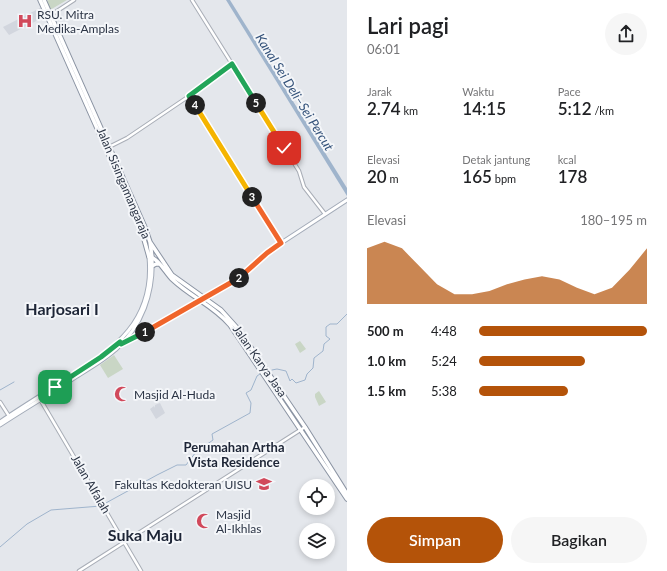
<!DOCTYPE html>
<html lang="id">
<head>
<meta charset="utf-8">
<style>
	:root { --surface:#fff; --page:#f6f6f6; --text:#202124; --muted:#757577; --accent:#b45309 }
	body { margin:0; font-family:Lato,sans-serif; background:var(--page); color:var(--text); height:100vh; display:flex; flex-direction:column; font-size:15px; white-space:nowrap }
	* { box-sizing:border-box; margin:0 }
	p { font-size:13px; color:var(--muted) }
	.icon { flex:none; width:22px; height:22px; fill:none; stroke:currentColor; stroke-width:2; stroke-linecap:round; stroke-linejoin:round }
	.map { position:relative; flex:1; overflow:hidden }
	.side { display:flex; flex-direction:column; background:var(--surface); width:320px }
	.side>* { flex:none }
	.buttons { position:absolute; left:299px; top:479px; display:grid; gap:8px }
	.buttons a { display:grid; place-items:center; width:36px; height:36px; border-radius:50%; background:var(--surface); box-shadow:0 2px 6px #0003; font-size:20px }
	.pin { position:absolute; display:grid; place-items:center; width:34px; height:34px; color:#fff; margin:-17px; border-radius:8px; box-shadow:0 2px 6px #0006 }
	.km { position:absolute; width:20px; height:20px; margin:-10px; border-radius:50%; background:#222; color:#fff; font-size:11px; line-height:20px; text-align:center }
	.round { display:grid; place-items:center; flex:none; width:42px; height:42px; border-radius:21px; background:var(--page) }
	.headline { display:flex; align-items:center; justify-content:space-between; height:68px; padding:0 20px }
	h1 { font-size:22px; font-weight:600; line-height:30px }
	.metrics { display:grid; grid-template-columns:repeat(3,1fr); gap:6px; height:68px; padding:4px 20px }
	.metrics div { display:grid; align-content:center }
	.metrics b { font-size:17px; font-weight:600 }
	.metrics small { font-size:11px; font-weight:400 }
	.metrics p { font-size:11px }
	.chart { height:112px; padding:8px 20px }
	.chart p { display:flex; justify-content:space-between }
	.chart svg { width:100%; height:72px; margin-top:4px; fill:var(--accent); opacity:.7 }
	.cta { display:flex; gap:8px; margin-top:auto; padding:8px 20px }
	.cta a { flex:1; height:46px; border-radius:24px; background:var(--accent); color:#fff; font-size:16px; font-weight:600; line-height:46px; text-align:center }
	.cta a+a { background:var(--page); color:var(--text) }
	ul { padding:0 20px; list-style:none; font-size:13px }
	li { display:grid; grid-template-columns:64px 48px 1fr; align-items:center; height:30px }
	li i { height:10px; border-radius:5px; background:var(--accent) }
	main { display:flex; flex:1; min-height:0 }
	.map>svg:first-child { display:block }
	.built { fill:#d2d6de }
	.green { fill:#c9d6c5 }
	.water { fill:#9fb4cc }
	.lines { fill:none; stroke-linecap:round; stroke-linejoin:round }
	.stream { stroke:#9fb4cc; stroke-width:1 }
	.secondary-casing { stroke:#a9aeb7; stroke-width:4.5 }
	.primary-casing { stroke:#a3abb8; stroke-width:5 }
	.highway-casing { stroke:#8b94a3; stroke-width:5.5 }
	.secondary { stroke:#fff; stroke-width:2.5 }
	.primary { stroke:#fff; stroke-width:3 }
	.highway { stroke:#fff; stroke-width:3.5 }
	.split-1-casing { stroke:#fff; stroke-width:8 }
	.split-2-casing { stroke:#fff; stroke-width:8 }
	.split-3-casing { stroke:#fff; stroke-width:8 }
	.split-4-casing { stroke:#fff; stroke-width:8 }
	.split-5-casing { stroke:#fff; stroke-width:8 }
	.split-6-casing { stroke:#fff; stroke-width:8 }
	.split-1 { stroke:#22a559; stroke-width:5 }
	.split-2 { stroke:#f0652b; stroke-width:5 }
	.split-3 { stroke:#f0652b; stroke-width:5 }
	.split-4 { stroke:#f5b400; stroke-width:5 }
	.split-5 { stroke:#22a559; stroke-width:5 }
	.split-6 { stroke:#f5b400; stroke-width:5 }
	.labels { text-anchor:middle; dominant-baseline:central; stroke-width:4; stroke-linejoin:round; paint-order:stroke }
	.poi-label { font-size:12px; fill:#2b3445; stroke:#f4f6f9; text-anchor:start }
	.street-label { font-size:12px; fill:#2b3445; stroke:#f4f6f9 }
	.water-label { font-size:13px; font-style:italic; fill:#34527a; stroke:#f4f6f9 }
	.neighbourhood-label { font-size:13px; font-weight:bold; fill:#1d2536; stroke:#f4f6f9 }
	.district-label { font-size:16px; font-weight:bold; fill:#1d2536; stroke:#f4f6f9 }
</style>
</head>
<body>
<main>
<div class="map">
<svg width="347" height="571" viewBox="0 0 347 571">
	<rect width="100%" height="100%" fill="#e4e7ec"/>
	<path class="built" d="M42 7 46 16 9 35 3 27Z
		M160 403 165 413 156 419 150 409 154 406 155 408V405Z"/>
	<path class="green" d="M49 0H67L50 10 46 1Z
		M300 341 306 349 300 353 295 344Z
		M114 355 123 369 108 378 100 365Z
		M319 391 326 402 319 406 315 397V394Z"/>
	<path class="water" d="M226 0H230L347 188V196Z"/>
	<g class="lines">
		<path class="stream" d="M272 370 277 369 286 371 290 381 292 379 296 383 305 380 307 374 313 368 314 358 323 351 324 344 330 339 326 336V327L330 324H337L347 314
			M0 390 14 382
			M104 504 157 475 177 465H186L196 452 213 440 212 434 250 413 251 403 246 393 251 390 257 376 260 374
			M0 547 27 524 51 510 101 506"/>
		<g class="secondary-casing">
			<path id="secondary" d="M192 0 299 171 304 187 325 214
				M51 15 74 0
				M189 95 281 243
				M109 147 127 138 204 86 208 81 232 64
				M40 399 141 571
				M0 402 9 416
				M79 571 305 427"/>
		</g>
		<g class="primary-casing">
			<path id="primary" d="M123 342 148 330 240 278 272 249 347 200
				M0 422C22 407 45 393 67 379 115 349 155 321 149 257
				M0 425C26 408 52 393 77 376 90 368 104 360 115 350 142 327 154 292 152 257"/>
		</g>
		<g class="highway-casing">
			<path id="highway" d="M40 0 140 225 149 257C159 258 166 274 173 280 191 297 214 306 230 325L347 499
				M44 0 144 225 150 242 152 257
				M150 242 172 275 221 310 239 330 305 427 347 494
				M152 266 156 264H159"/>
		</g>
		<use href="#secondary" class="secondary"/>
		<use href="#primary" class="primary"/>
		<use href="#highway" class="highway"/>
	</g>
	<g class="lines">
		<g class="split-1-casing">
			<path id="split-1" d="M55 387 101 357 120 342 121 344 145 332"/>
		</g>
		<g class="split-2-casing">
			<path id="split-2" d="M145 332 239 278"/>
		</g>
		<g class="split-3-casing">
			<path id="split-3" d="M239 278 267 253 281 243 252 197"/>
		</g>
		<g class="split-4-casing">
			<path id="split-4" d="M195 105 252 197"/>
		</g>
		<g class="split-5-casing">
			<path id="split-5" d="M195 105 189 96 232 64 256 103"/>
		</g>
		<g class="split-6-casing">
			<path id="split-6" d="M256 103 284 148"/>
		</g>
		<use href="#split-1" class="split-1"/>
		<use href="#split-2" class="split-2"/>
		<use href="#split-3" class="split-3"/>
		<use href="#split-4" class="split-4"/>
		<use href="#split-5" class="split-5"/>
		<use href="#split-6" class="split-6"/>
	</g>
	<defs>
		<g id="hospital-bare" transform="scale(1.2)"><path d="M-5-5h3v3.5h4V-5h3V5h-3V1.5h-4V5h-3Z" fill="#d1495b" stroke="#f4f6f9" stroke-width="2.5" paint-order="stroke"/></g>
		<g id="mosque-bare" transform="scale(1.2)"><path d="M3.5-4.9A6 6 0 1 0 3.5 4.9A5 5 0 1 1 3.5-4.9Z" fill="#d1495b" stroke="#f4f6f9" stroke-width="2.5" paint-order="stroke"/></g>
		<g id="university-bare" transform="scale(1.2)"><path d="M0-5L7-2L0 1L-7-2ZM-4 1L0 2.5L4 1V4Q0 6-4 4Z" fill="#d1495b" stroke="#f4f6f9" stroke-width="2.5" paint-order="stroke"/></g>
	</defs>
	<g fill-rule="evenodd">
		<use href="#hospital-bare" x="25" y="21"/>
		<use href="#mosque-bare" x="122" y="394"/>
		<use href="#university-bare" x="264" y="484"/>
		<use href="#mosque-bare" x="204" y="521"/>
	</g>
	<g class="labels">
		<g class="poi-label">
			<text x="37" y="14">RSU. Mitra<tspan x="37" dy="14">Medika-Amplas</tspan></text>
			<text x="134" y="394">Masjid Al-Huda</text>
			<text x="252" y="484" text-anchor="end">Fakultas Kedokteran UISU</text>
			<text x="216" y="514">Masjid<tspan x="216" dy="14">Al-Ikhlas</tspan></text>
		</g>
		<g class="street-label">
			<text transform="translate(124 183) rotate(67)">Jalan Sisingamangaraja</text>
			<text transform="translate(260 361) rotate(55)">Jalan Karya Jasa</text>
			<text transform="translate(91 484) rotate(60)">Jalan Alfalah</text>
		</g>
		<g class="water-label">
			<text transform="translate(295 92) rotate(58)">Kanal Sei Deli–Sei Percut</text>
		</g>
		<g class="neighbourhood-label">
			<text x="234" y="447">Perumahan Artha<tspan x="234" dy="15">Vista Residence</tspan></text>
		</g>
		<g class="district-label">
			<text x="62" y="308">Harjosari I</text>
			<text x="145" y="534">Suka Maju</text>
		</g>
	</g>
</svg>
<div class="buttons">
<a><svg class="icon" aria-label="locate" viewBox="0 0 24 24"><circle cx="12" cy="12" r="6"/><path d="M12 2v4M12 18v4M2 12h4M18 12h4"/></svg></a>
<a><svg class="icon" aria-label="layers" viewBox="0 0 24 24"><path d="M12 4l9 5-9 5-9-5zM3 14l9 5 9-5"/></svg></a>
</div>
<div class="pin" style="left:55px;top:387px;background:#1e9e55"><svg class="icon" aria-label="arrive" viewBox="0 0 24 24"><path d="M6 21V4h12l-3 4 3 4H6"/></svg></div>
<div class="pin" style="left:284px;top:148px;background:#d93025"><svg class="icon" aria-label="check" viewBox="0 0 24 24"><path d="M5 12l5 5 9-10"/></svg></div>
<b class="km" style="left:145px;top:332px">1</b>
<b class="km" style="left:239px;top:278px">2</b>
<b class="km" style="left:252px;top:197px">3</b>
<b class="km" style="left:195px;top:105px">4</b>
<b class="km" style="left:256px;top:103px">5</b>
</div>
<section class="side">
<div class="headline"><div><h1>Lari pagi</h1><p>06:01</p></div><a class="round"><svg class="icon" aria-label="share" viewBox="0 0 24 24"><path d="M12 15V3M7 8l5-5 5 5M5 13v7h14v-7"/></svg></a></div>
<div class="metrics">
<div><p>Jarak</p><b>2.74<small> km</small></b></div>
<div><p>Waktu</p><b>14:15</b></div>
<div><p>Pace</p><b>5:12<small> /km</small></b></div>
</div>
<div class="metrics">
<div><p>Elevasi</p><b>20<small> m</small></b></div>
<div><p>Detak jantung</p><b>165<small> bpm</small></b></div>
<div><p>kcal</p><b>178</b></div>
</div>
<div class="chart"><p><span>Elevasi</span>180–195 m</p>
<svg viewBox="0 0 160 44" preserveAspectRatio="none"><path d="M0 44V10L10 6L20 10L30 21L40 32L50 38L60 38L70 36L80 32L90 29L100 27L110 29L120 34L130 38L140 34L150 23L160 10V44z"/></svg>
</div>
<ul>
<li><b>500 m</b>4:48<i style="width:100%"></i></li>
<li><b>1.0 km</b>5:24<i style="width:63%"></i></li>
<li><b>1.5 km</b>5:38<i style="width:53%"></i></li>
</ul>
<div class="cta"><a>Simpan</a><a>Bagikan</a></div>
</section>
</main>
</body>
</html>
